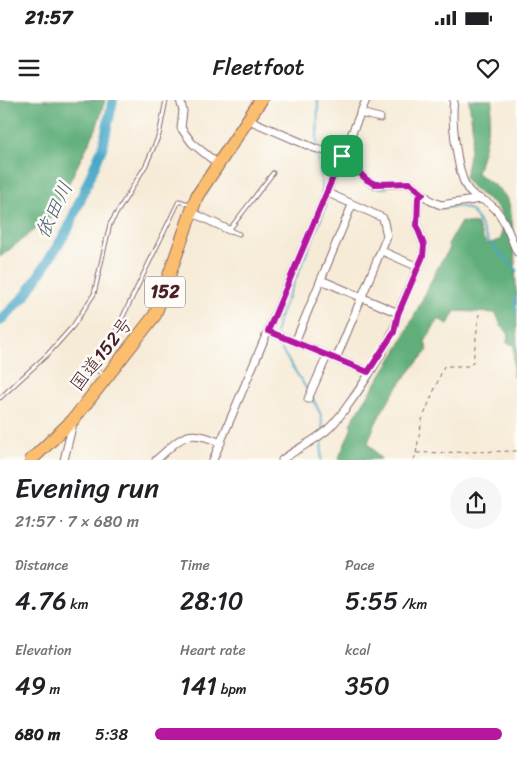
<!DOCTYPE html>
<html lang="en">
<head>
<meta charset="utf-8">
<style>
	:root { --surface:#fff; --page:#f6f6f6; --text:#202124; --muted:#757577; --accent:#b5179e }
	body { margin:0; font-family:Sriracha,"Klee One",sans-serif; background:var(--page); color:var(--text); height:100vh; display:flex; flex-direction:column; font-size:19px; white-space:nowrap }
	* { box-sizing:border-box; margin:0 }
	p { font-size:16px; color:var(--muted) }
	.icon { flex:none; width:28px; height:28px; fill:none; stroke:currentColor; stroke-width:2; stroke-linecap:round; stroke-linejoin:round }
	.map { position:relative; height:360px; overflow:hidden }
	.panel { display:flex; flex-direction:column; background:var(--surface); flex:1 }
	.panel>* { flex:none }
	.pin { position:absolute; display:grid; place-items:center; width:42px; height:42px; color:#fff; margin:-21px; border-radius:10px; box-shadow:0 2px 8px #0006 }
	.round { display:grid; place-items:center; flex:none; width:52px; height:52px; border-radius:26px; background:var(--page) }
	.summary { display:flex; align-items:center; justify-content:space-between; height:85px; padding:0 15px }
	h1 { font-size:28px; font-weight:600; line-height:38px }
	.metrics { display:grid; grid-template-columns:repeat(3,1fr); gap:8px; height:85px; padding:5px 15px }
	.metrics div { display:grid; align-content:center }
	.metrics b { font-size:25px; font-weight:600 }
	.metrics small { font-size:14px; font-weight:400 }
	.metrics p { font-size:14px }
	ul { padding:0 15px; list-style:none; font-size:16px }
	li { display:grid; grid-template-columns:80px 60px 1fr; align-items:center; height:38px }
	li i { height:12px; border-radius:6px; background:var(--accent) }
	.status { display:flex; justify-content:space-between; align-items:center; height:35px; padding:0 25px; background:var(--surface); direction:ltr }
	.status svg { height:14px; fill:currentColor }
	header { display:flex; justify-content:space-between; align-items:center; height:65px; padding:0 15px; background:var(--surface); font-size:22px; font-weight:600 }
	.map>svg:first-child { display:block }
	.forest { fill:#61af7a; stroke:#566752 }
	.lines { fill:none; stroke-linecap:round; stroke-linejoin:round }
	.stream { stroke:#48a7c7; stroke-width:2 }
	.river { stroke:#48a7c7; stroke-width:10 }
	.lane-casing { stroke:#866667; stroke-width:5 }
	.street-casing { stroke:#866667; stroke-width:9 }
	.highway-casing { stroke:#866667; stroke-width:14 }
	.path { stroke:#866667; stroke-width:1; stroke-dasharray:4 4; stroke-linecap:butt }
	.lane { stroke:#fff; stroke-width:3 }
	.street { stroke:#fff; stroke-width:7 }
	.highway { stroke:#fabe6e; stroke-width:12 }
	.route-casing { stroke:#fff; stroke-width:10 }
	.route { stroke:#b5179e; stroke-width:6 }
	.labels { text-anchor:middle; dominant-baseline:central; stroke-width:5; stroke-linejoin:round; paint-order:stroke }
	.shield { fill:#fdfcf7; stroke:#806168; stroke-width:1 }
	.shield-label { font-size:18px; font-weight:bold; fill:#4a1f2b }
	.street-label { font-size:19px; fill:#4a1f2b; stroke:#fdfcf7 }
	.water-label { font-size:20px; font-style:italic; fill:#495c71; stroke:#fdfcf7 }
</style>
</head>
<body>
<div class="status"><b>21:57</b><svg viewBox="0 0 49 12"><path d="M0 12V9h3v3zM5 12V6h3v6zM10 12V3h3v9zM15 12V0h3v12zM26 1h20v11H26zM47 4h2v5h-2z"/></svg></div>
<header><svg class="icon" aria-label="menu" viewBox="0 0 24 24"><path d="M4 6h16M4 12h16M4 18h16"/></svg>Fleetfoot<svg class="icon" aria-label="heart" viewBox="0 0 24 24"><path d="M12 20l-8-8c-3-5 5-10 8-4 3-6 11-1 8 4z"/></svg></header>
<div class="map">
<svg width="517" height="360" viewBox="0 0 517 360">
	<rect width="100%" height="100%" fill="#fdfcf7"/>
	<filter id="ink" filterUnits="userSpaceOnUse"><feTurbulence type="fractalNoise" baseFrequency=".02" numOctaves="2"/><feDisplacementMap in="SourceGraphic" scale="10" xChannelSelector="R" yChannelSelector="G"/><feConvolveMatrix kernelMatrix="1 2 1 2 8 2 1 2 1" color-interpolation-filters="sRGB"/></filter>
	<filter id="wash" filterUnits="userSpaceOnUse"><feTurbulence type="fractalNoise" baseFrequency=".0096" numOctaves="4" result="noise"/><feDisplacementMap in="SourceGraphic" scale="20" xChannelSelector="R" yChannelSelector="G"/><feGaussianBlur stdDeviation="1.12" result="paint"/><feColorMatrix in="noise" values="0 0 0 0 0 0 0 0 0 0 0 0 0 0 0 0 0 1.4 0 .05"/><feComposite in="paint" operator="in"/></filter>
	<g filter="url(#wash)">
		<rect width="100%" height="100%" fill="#f6ebd7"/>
		<path class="forest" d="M0 0H105L96 29 52 116 0 157Z
			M469 0H493L484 48 477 73C488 82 500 87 508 100 517 127 517 238 517 275L513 277 514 245 507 243 508 233 501 226 496 213 455 211 448 224 438 219 425 242 428 250C404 277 379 308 368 343L381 359 338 360 352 327 350 324 400 245 440 163 449 150 448 144 461 122 477 124 483 139 489 144 501 139C508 94 484 107 465 78L473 33Z"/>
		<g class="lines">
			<path class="stream" d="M317 46 318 0
				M317 51 323 93
				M317 53 338 59
				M360 78 374 88H387
				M422 98C439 116 449 102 466 108 478 112 481 130 488 140 496 151 508 159 517 171
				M517 194 515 202 517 212
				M276 233 278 220 326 107 325 103
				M277 237 281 249 308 291
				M312 297 321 315 323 330
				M321 360 322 337"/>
			<path class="river" d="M0 221 26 195 67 131 103 46 113 0"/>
		</g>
	</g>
	<g filter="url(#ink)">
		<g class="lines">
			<g class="lane-casing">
				<path id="lane" d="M239 134 229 130 273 73
					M105 276 97 270 179 101 192 105
					M0 298 48 254 73 226 94 194 110 124 146 65 159 35 166 0"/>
			</g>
			<g class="street-casing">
				<path id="street" d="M180 0 183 11 181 28 192 43 219 65
					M454 0C451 18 457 81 471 93 476 98 485 100 491 105 504 115 510 137 517 152
					M360 13 380 18
					M249 20 314 48 342 56 367 80 375 85 410 83 431 101 441 105 481 99
					M326 92 383 118 387 136 336 259
					M191 112 229 130
					M382 151 418 167
					M321 180 398 213
					M268 231 368 272
					M295 242 352 105
					M308 299 327 256
					M64 360 73 323
					M156 360C183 337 185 327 221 343
					M213 360 366 0
					M282 360C296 349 313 342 327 330 345 315 397 236 398 213L423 156 424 145 417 127 418 99 423 94"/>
			</g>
			<g class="highway-casing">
				<path id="highway" d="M31 360 73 320 155 215 197 96 261 0"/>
			</g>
			<path class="path" d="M416 353 422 320 444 266H470L473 262 479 214
				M414 360 416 353 517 351"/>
			<use href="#lane" class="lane"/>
			<use href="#street" class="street"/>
			<use href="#highway" class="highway"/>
		</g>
	</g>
	<g class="lines" filter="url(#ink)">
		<g class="route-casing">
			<path id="route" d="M342 56 367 80 375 84 410 83 423 94 418 98 417 127 424 145 423 156 398 214 394 232 368 272 268 231Z"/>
		</g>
		<use href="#route" class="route"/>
	</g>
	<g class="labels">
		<rect class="shield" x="145" y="176.5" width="40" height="31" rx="4"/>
		<g class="shield-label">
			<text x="165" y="192">152</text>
		</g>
		<g class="street-label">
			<text transform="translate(101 254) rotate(-52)">国道152号</text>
		</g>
		<g class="water-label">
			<text transform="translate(54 110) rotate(-64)">依田川</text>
		</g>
	</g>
</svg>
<div class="pin" style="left:342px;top:56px;background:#1e9e55"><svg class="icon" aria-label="arrive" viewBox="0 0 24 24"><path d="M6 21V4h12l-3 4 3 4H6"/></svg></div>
</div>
<section class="panel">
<div class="summary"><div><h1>Evening run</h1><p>21:57 · 7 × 680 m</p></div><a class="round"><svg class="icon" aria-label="share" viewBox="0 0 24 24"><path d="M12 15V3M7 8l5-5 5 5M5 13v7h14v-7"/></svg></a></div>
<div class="metrics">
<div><p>Distance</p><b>4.76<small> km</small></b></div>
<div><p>Time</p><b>28:10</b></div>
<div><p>Pace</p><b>5:55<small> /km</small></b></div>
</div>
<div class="metrics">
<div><p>Elevation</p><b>49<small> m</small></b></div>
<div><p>Heart rate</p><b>141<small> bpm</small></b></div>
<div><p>kcal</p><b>350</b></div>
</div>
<ul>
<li><b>680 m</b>5:38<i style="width:100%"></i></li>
</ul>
</section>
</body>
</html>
